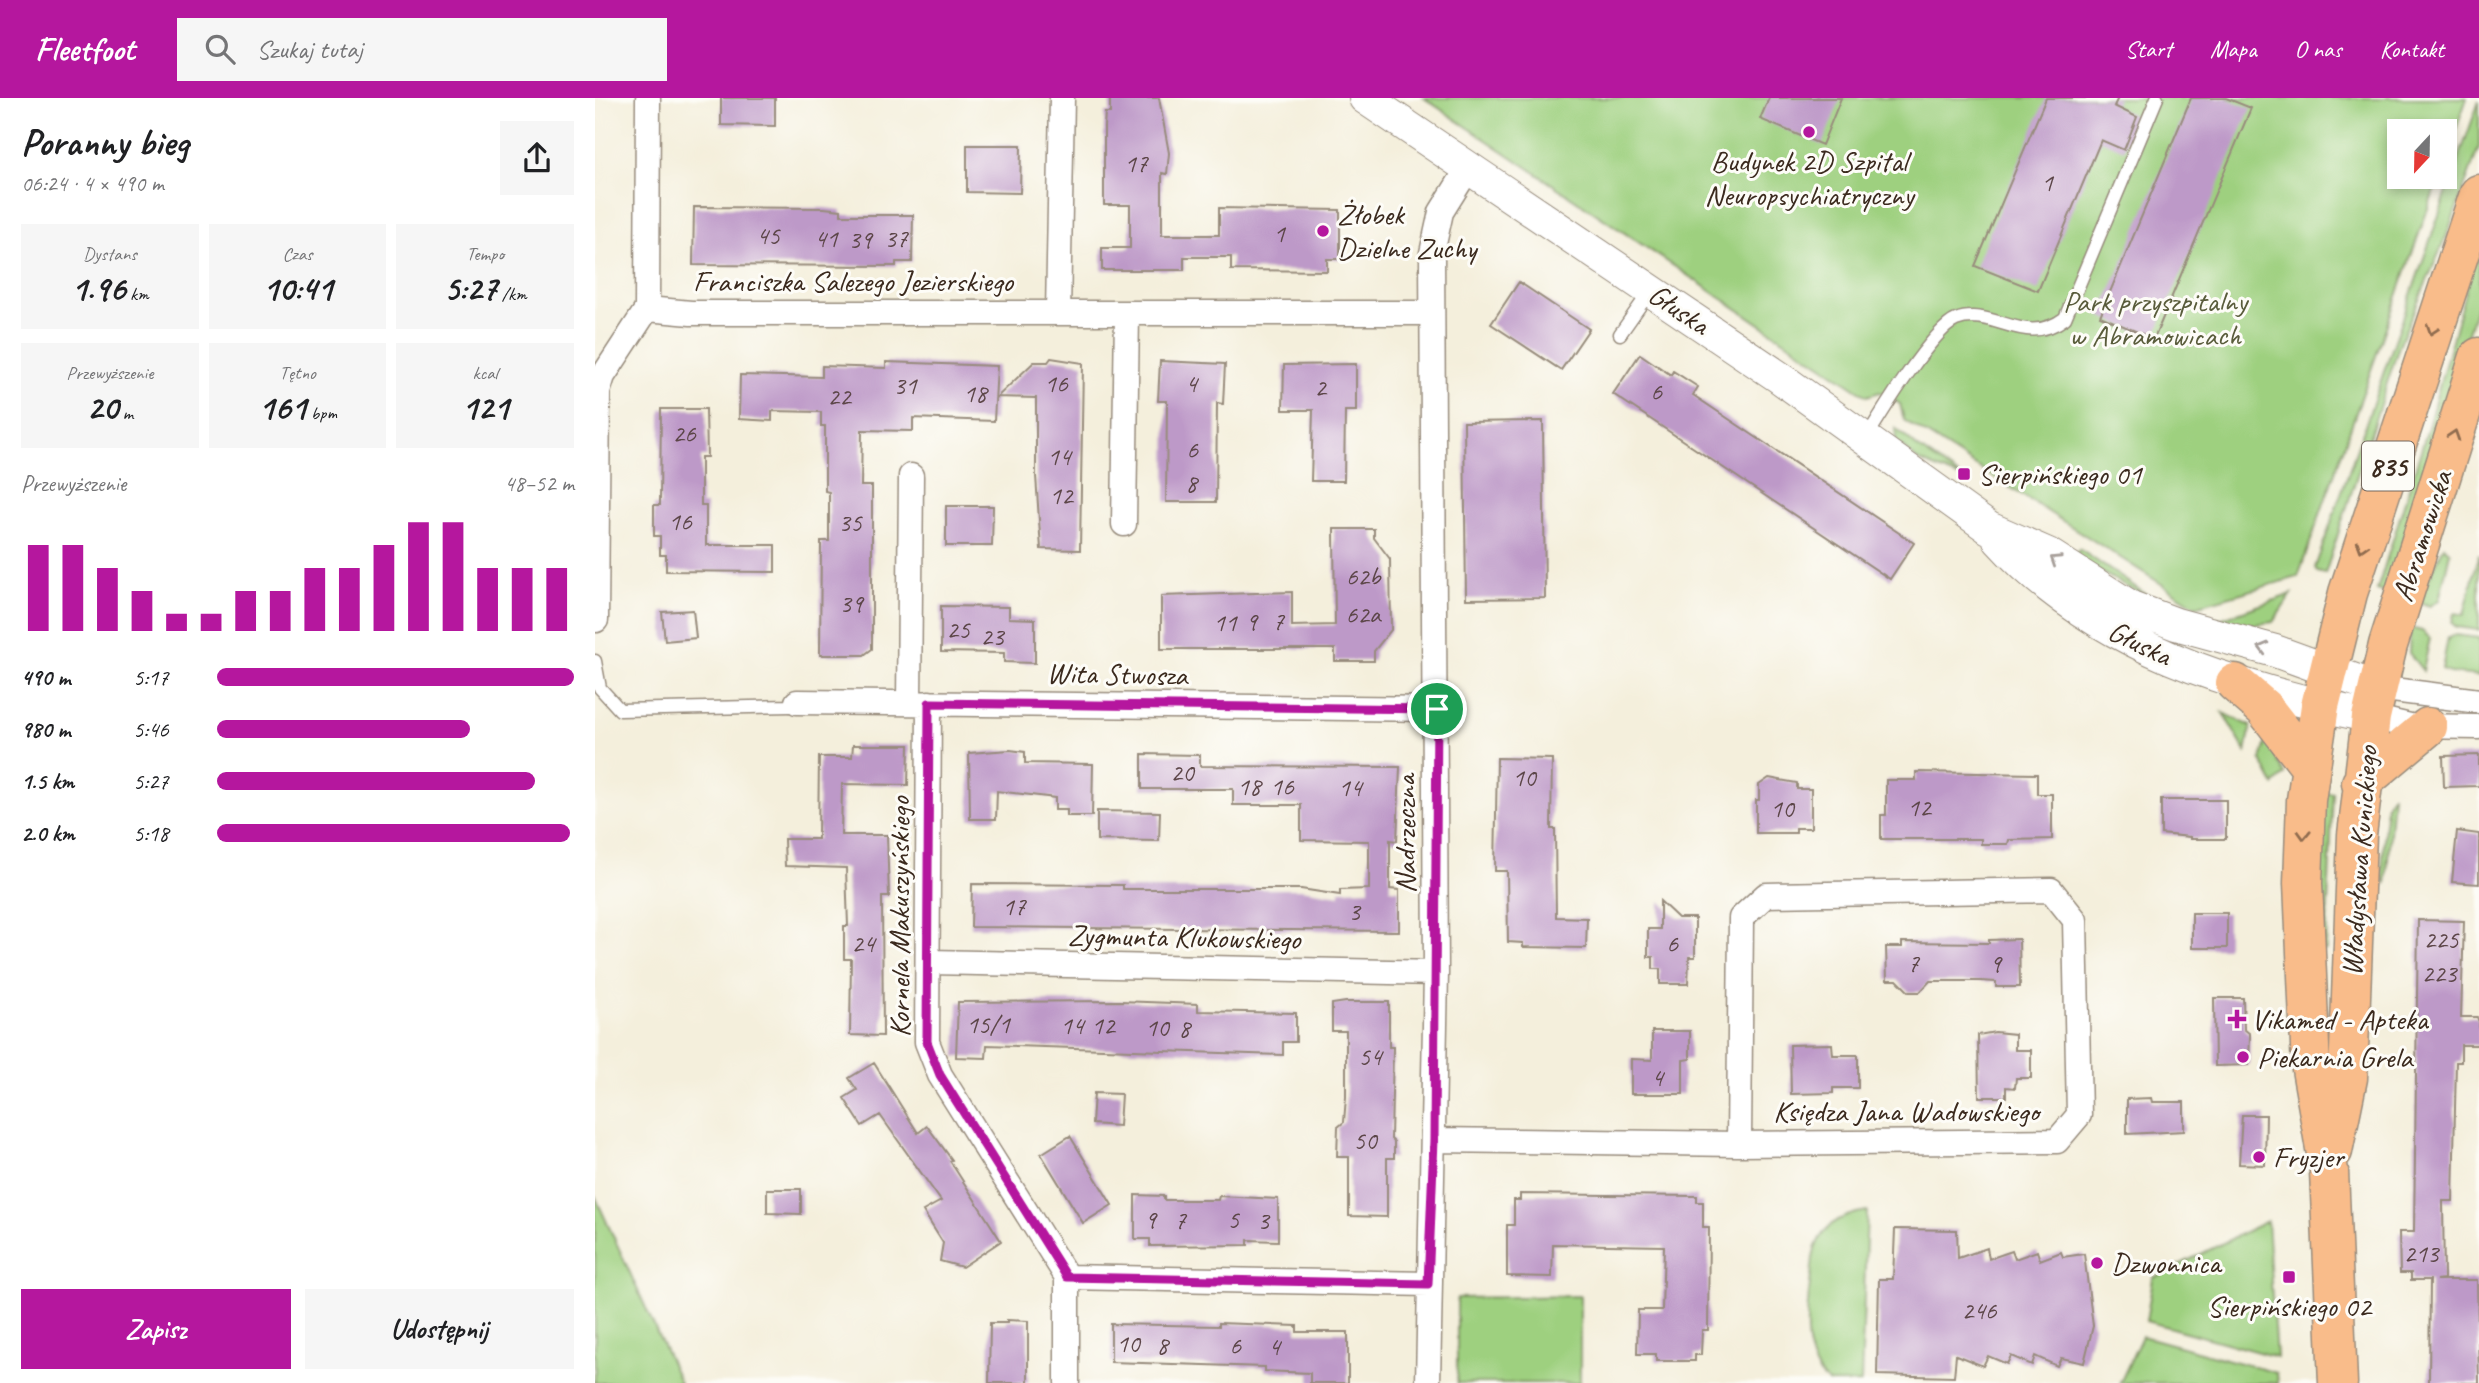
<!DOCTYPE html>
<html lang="pl">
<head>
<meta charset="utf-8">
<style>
	:root { --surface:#fff; --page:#f6f6f6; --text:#202124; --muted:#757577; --accent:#b5179e }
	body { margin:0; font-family:Caveat,sans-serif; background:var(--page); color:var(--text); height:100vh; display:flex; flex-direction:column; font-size:26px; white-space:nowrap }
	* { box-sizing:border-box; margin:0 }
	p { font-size:23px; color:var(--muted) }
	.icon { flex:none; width:38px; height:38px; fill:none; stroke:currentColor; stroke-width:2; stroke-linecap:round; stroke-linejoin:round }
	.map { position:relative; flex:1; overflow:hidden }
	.details { display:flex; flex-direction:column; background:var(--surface); width:595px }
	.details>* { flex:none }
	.needle { width:46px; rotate:202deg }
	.controls { position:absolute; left:1792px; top:21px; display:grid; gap:14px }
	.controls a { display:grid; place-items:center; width:70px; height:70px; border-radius:0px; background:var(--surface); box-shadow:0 4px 10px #0003; font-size:35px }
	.pin { position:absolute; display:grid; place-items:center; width:60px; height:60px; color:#fff; margin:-30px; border:4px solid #fff; border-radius:50%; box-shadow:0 2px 7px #0007 }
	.round { display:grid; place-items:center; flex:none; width:74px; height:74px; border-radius:0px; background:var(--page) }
	.head { display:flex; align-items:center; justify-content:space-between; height:119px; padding:0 21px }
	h1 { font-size:38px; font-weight:700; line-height:52px }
	.metrics { display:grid; grid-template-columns:repeat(3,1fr); gap:10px; height:119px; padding:7px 21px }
	.metrics div { display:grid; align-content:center; border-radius:0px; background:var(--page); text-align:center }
	.metrics b { font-size:35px; font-weight:700 }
	.metrics small { font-size:19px; font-weight:400 }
	.metrics p { font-size:19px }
	.chart { height:196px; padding:14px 21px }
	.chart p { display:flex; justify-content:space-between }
	.chart svg { width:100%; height:126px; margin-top:7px; stroke:var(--accent); stroke-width:6 }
	.button { display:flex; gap:14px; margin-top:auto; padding:14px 21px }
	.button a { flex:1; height:80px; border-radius:0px; background:var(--accent); color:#fff; font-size:28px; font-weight:700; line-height:80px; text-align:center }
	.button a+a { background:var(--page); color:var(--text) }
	ul { padding:0 21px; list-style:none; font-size:23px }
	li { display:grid; grid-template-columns:112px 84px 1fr; align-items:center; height:52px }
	li i { height:18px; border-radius:9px; background:var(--accent) }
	header { display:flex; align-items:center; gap:42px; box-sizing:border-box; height:98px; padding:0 35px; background:var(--accent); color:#fff }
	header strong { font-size:33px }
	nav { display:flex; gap:38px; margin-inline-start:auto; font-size:24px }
	.search { width:490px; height:63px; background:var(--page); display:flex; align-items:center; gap:18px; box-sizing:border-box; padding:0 24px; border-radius:0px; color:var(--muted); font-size:26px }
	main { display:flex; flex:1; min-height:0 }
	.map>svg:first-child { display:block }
	.green { fill:#9ed07f; stroke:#6c7d4e; stroke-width:2 }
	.building { fill:#bd99c8 }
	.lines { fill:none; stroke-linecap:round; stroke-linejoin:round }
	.service-casing { stroke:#988c7d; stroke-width:15 }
	.minor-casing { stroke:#988c7d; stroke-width:27 }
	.tertiary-casing { stroke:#988c7d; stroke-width:34 }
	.primary-casing { stroke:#988c7d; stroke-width:41 }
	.service { stroke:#fff; stroke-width:12 }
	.minor { stroke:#fff; stroke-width:24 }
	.tertiary { stroke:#fff; stroke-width:32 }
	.primary { stroke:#f9bc8a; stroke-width:38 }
	.oneway { stroke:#906c4f }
	.oneway2 { stroke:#a79f9a }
	.route-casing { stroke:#fff; stroke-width:14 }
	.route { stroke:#b5179e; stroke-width:9 }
	.poi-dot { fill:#b5179e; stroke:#fdfcf7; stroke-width:2.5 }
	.labels { text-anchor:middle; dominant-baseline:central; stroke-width:6; stroke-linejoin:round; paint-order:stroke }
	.number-label { font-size:26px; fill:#5c4648 }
	.shield { fill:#fdfcf7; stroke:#75695f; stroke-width:2 }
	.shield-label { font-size:28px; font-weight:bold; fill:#3b2a1e }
	.poi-label { font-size:30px; fill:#3b2a1e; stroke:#fdfcf7; text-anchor:start }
	.street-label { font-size:30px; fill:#3b2a1e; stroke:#fdfcf7 }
	.park-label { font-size:30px; fill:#595c3b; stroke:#fdfcf7 }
</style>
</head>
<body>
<header>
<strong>Fleetfoot</strong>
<div class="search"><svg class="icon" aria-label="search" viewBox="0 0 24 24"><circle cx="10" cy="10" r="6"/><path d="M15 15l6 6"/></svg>Szukaj tutaj</div>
<nav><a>Start</a><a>Mapa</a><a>O nas</a><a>Kontakt</a></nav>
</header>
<main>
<section class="details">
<div class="head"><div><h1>Poranny bieg</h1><p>06:24 · 4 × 490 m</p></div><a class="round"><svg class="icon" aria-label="share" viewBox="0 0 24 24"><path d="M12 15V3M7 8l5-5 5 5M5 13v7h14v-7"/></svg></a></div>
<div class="metrics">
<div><p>Dystans</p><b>1.96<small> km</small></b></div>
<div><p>Czas</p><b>10:41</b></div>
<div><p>Tempo</p><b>5:27<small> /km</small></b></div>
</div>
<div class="metrics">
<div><p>Przewyższenie</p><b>20<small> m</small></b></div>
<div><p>Tętno</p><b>161<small> bpm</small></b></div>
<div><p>kcal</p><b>121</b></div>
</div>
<div class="chart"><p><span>Przewyższenie</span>48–52 m</p>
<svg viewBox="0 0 160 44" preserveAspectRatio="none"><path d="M5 44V14M15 44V14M25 44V22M35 44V30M45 44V38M55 44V38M65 44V30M75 44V30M85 44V22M95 44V22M105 44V14M115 44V6M125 44V6M135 44V22M145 44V22M155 44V22"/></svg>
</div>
<ul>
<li><b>490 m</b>5:17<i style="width:100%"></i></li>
<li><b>980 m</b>5:46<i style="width:71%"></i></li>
<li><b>1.5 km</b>5:27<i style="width:89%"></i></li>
<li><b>2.0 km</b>5:18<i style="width:99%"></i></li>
</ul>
<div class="button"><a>Zapisz</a><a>Udostępnij</a></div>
</section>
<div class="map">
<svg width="1884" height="1285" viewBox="0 0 1884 1285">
	<rect width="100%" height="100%" fill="#fdfcf7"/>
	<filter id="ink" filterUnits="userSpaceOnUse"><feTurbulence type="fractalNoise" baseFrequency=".0143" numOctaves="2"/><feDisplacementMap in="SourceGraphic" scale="14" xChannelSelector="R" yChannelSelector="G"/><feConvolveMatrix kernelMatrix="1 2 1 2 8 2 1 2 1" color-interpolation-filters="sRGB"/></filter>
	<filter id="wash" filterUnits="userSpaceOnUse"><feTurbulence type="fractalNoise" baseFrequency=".00686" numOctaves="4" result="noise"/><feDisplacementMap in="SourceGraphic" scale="28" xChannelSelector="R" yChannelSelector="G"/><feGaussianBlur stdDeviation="1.57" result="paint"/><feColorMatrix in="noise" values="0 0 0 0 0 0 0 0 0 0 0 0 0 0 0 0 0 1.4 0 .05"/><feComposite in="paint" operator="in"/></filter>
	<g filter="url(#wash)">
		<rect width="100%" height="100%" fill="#f4efdc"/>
		<path class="green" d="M829 0H1872L1850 63V33H1804V79H1844L1703 479 1601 508 1309 322 1305 306 1285 294 1272 298Z
			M1884 3V49L1851 139 1805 245 1730 476 1722 474 1720 470Z
			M1884 143V199L1792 495 1782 492 1832 333Z
			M1300 330 1322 349 1370 382 1322 362 1301 343Z
			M1849 448 1855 454 1844 502 1835 508 1823 504Z
			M1484 451 1579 515 1479 459Z
			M1884 456V532L1861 529 1857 525 1859 515 1869 517Z
			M1697 496 1678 524 1653 527 1622 522Z
			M1815 530 1827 533 1835 540 1828 573 1814 555Z
			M1859 537 1884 540V578L1855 575 1847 571 1853 540Z
			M1628 615 1656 628 1651 654Z
			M1672 641 1690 677 1679 687 1666 662Z
			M1727 694 1738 695 1731 852 1724 853Z
			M1798 696 1791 787 1787 776 1791 707Z
			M0 1098 85 1285H0Z
			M1272 1113 1266 1285H1234C1199 1258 1215 1198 1218 1159 1224 1130 1243 1117 1272 1113Z
			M1672 1123 1681 1259 1551 1223 1558 1180Z
			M985 1198V1285H862V1200Z
			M1547 1238 1682 1275 1683 1285H1525Z"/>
		<g id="blocks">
			<path class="building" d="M126 0H180V28L126 27Z
				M515 0H564L574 55 572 76 567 75V137H624V110L745 112V161H732V173L636 172V159H589V172H507V150H535V107H509V29L510 15H515Z
				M1174 0H1246L1227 47 1165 21Z
				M1451 0H1523L1519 8 1542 19 1529 52 1506 42 1443 193 1380 168Z
				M1596 0H1631L1656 10 1559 241 1505 218Z
				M372 47H426L425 95 372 94Z
				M99 109 229 110 246 112V117H318L317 164H301V168L98 167Z
				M924 184 994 231 966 272 896 226Z
				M1045 256 1076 277 1078 273 1103 289 1098 297 1319 445 1295 481 1018 296Z
				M456 260 488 265 485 452 446 451 441 378V300L402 299 439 264H453Z
				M565 263 630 266 628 306 622 305 621 404H571L572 303H563Z
				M291 264 402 268 399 323 318 320V333L267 332 266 388H277V551L269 557H225L226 443H234V394L230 393V328H226V314L177 313V323L144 321 145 277 227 279V268L291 270Z
				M761 266V313H750L749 383H716L718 312H688L689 267Z
				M66 311H111L112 359H106V407H111V447H180V474L71 473V457H65V438H59V407H65Z
				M948 323 950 500 871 501 869 324Z
				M351 408H398L397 448H351Z
				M739 431H779V440L795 461 796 532 779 553V563H740V551H566V498L697 494V528L740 527Z
				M346 508 414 509V520L440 521V565L409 564V555L346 554Z
				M98 512 101 540 70 543 67 514Z
				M258 647H314L313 687 247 686 246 737H292L294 799H287L288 938 255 937 256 861H249V828H253L251 770 190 768 189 741H223L224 659H257Z
				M415 652 430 654V665L498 666 497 718H472V712H460V700L402 693 401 721H375L374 655Z
				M547 656 605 657V668L805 669 802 743 795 742V791L804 792V833L376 829 377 786 528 787V791H706L745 797V792L774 791V743L706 742V707H638V691H547Z
				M1884 657V688L1849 689 1848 658Z
				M902 660 957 661 956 731H960L961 819 992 820 991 850 928 849V845L913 844 912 773H900Z
				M1321 674 1442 676V696H1457V741L1414 742 1413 746H1386V741H1286V717H1291V682H1321Z
				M1174 680 1202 685V691H1216V730H1201V735H1161V702H1164V687Z
				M1566 702H1631V741H1595V739L1566 736Z
				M502 713 565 714 564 743 502 742Z
				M1862 733 1884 736V786L1857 784Z
				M1065 803 1083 820H1100V859H1094L1093 886H1065V871H1058V859H1053V831H1065Z
				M1597 815H1632V850H1597Z
				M1823 822 1869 823 1866 919H1882L1884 924V947H1866V964H1861L1858 1103H1848L1849 1181 1841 1182H1882L1884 1285H1834L1835 1182H1816V1175H1805L1804 1134H1819Z
				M1424 841 1425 889H1401V884L1386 883H1335L1325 894H1314L1302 882H1292L1291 849H1307V844L1394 845V842Z
				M1619 900H1648L1649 931 1655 936 1654 967 1620 968Z
				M525 903 603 906V913L701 915V944H688V957L392 947 391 960 361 959 363 904Z
				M751 904H794V949H798L796 1041 799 1044V1060H792V1119L754 1118V1059H742L743 1029 749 1024 751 999V933H737V906Z
				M1057 933H1095V961L1088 962V996H1036V961L1057 962Z
				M1400 934 1420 936V952H1436V980H1421L1420 990 1411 989V999H1384L1383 937Z
				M1237 946 1238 957H1263V990H1238V995L1196 996 1195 947Z
				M279 965 323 1035 332 1028 357 1062 355 1063 406 1143 367 1169 345 1163 348 1145 328 1113 346 1103 285 1017 267 1028 249 1000 262 992 254 980Z
				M499 995 526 996 524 1028 497 1026Z
				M1556 1000 1557 1004H1589V1033L1532 1036V1001Z
				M1647 1017H1671L1670 1067 1644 1066Z
				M475 1038 517 1107 488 1125 446 1056Z
				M172 1091H206V1116L172 1115Z
				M925 1096 1102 1098V1104H1108V1129H1114L1113 1232H1107L1106 1257H1100V1263H1061V1256H1042L1043 1212H1067L1069 1148 958 1146 957 1179 912 1178V1127H919V1102H925Z
				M540 1097 569 1098V1102H623L624 1098 683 1101V1143L653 1142V1147L555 1148V1141H540Z
				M1300 1131 1362 1132 1363 1160 1392 1150 1394 1161 1417 1153 1420 1161 1442 1153 1445 1162 1466 1154 1468 1159 1489 1156 1498 1228 1489 1265 1466 1260 1462 1268 1440 1258 1437 1267 1416 1258 1412 1266 1393 1258 1388 1268 1361 1257 1359 1279 1282 1277 1284 1181H1298Z
				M412 1222 433 1223V1285H394L395 1225H412Z
				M624 1225 702 1228V1234H753V1285H715V1275L670 1273V1269L516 1264V1226L624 1228Z"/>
		</g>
	</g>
	<g filter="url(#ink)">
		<use href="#blocks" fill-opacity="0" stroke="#988c7d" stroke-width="2"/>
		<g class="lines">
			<g class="service-casing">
				<path id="service" d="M1025 236 1056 192
					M1270 342C1285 317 1338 231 1361 222 1399 208 1429 251 1470 220L1562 0
					M0 563 5 590 25 612 196 608 202 604"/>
			</g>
			<g class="minor-casing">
				<path id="minor" d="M52 211 96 215H835
					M463 215 467 0
					M529 426 532 215
					M1 522 3 294 8 278 52 211 53 0
					M1782 590 1884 603
					M202 604 842 611
					M314 605 316 378
					M334 605 332 944 345 977 472 1179 833 1186
					M1776 619 1815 628 1884 629
					M335 864 841 875
					M839 1042 1144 1046 1462 1043 1484 1017 1480 822 1456 792 1171 797 1146 820 1144 1046
					M472 1285V1179
					M833 1285 841 875 837 155 846 114 874 69"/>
			</g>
			<g class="tertiary-casing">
				<path id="tertiary" d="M770 0 1184 279 1394 430 1453 456 1536 509 1581 526 1680 553 1782 590
					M1404 442C1503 551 1637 588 1776 619"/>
			</g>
			<g class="primary-casing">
				<path id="primary" d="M1640 585 1669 610 1715 669
					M1766 685 1833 629
					M1738 1053 1753 980 1762 737 1776 619 1793 547 1884 259
					M1743 1285 1734 1073 1716 971 1708 785 1711 702 1725 608 1753 495 1884 96"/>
			</g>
			<use href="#service" class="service"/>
			<use href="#minor" class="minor"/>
			<use href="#tertiary" class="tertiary"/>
			<use href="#primary" class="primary"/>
		</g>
		<defs><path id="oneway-chevron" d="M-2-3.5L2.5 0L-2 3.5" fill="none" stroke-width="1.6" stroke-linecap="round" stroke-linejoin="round" transform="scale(1.75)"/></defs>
		<g class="oneway">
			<use href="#oneway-chevron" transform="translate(1837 232) rotate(109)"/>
			<use href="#oneway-chevron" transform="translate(1859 337) rotate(-72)"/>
			<use href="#oneway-chevron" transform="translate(1767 449) rotate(107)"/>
			<use href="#oneway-chevron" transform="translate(1709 737) rotate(92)"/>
		</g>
		<g class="oneway2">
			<use href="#oneway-chevron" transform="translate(1460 462) rotate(-147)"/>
			<use href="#oneway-chevron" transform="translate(1668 550) rotate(-165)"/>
		</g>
	</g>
	<g class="lines" filter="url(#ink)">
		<g class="route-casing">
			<path id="route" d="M334 605 842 611 839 1042 833 1186 472 1179 345 977 332 944Z"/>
		</g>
		<use href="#route" class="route"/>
	</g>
	<g class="poi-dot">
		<circle cx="1214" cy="34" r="7"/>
		<circle cx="728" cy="133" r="7"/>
		<rect x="1362" y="369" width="14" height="14" rx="3.5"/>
		<path d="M1638.5 910.5h7v7h7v7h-7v7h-7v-7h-7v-7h7z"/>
		<circle cx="1648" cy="959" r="7"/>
		<circle cx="1664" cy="1059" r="7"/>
		<circle cx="1502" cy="1165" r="7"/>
		<rect x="1687" y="1172" width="14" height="14" rx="3.5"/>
	</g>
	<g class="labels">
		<g class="number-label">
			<text x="541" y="65">17</text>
			<text x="1452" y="84">1</text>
			<text x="684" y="135">1</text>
			<text x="173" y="137">45</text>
			<text x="231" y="140">41</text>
			<text x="301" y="140">37</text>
			<text x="265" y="141">39</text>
			<text x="461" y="285">16</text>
			<text x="596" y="285">4</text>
			<text x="310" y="287">31</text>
			<text x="725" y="289">2</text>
			<text x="1061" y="293">6</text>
			<text x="380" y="295">18</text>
			<text x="244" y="298">22</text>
			<text x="89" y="335">26</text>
			<text x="597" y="351">6</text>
			<text x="464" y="358">14</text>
			<text x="596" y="385">8</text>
			<text x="466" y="397">12</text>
			<text x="85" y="423">16</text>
			<text x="255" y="424">35</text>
			<text x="768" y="478">62b</text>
			<text x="256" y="505">39</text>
			<text x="768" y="516">62a</text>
			<text x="656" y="523">9</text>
			<text x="683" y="523">7</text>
			<text x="630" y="524">11</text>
			<text x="363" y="531">25</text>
			<text x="397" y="538">23</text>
			<text x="587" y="674">20</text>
			<text x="929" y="679">10</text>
			<text x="654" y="688">18</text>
			<text x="687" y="688">16</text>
			<text x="755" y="689">14</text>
			<text x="1324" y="709">12</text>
			<text x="1187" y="710">10</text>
			<text x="419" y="808">17</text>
			<text x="759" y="813">3</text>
			<text x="1846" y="841">225</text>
			<text x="268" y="845">24</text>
			<text x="1077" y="845">6</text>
			<text x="1318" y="865">7</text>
			<text x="1400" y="865">9</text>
			<text x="1844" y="875">223</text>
			<text x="393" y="926">15/1</text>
			<text x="477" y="927">14</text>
			<text x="508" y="927">12</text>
			<text x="562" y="929">10</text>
			<text x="589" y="930">8</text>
			<text x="775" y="958">54</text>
			<text x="1062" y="979">4</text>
			<text x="770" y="1042">50</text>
			<text x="555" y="1121">9</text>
			<text x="638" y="1121">5</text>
			<text x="585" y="1122">7</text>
			<text x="668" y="1122">3</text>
			<text x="1826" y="1155">213</text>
			<text x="1384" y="1212">246</text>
			<text x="533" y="1245">10</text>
			<text x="567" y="1247">8</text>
			<text x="640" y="1247">6</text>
			<text x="679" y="1248">4</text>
		</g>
		<rect class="shield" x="1767" y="343.5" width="52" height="49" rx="5"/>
		<g class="shield-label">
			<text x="1793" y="368">835</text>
		</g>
		<g class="poi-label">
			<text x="1214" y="63" text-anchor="middle">Budynek 2D Szpital<tspan x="1214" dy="34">Neuropsychiatryczny</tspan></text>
			<text x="742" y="116">Żłobek<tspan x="742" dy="34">Dzielne Zuchy</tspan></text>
			<text x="1383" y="376">Sierpińskiego 01</text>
			<text x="1656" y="921">Vikamed - Apteka</text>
			<text x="1662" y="959">Piekarnia Grela</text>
			<text x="1678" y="1059">Fryzjer</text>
			<text x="1516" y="1165">Dzwonnica</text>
			<text x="1694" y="1208" text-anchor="middle">Sierpińskiego 02</text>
		</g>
		<g class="street-label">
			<text x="258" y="183">Franciszka Salezego Jezierskiego</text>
			<text transform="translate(1084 211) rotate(34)">Głuska</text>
			<text transform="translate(1827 438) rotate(-72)">Abramowicka</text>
			<text transform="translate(1545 545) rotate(26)">Głuska</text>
			<text transform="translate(522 576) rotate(1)">Wita Stwosza</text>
			<text transform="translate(810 736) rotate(-90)">Nadrzeczna</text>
			<text transform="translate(1764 763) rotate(-86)">Władysława Kunickiego</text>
			<text transform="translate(304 819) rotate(-90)">Kornela Makuszyńskiego</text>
			<text transform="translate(589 839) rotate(1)">Zygmunta Klukowskiego</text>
			<text x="1311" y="1013">Księdza Jana Wadowskiego</text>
		</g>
		<g class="park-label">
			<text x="1560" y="203">Park przyszpitalny<tspan x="1560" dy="34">w Abramowicach</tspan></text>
		</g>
	</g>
</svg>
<div class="controls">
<a><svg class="needle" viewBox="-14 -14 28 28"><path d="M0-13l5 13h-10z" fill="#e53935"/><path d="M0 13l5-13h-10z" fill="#757577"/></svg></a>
</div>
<div class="pin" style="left:842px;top:611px;background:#1e9e55"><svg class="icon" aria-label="arrive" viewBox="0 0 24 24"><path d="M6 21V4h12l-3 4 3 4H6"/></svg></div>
</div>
</main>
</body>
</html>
